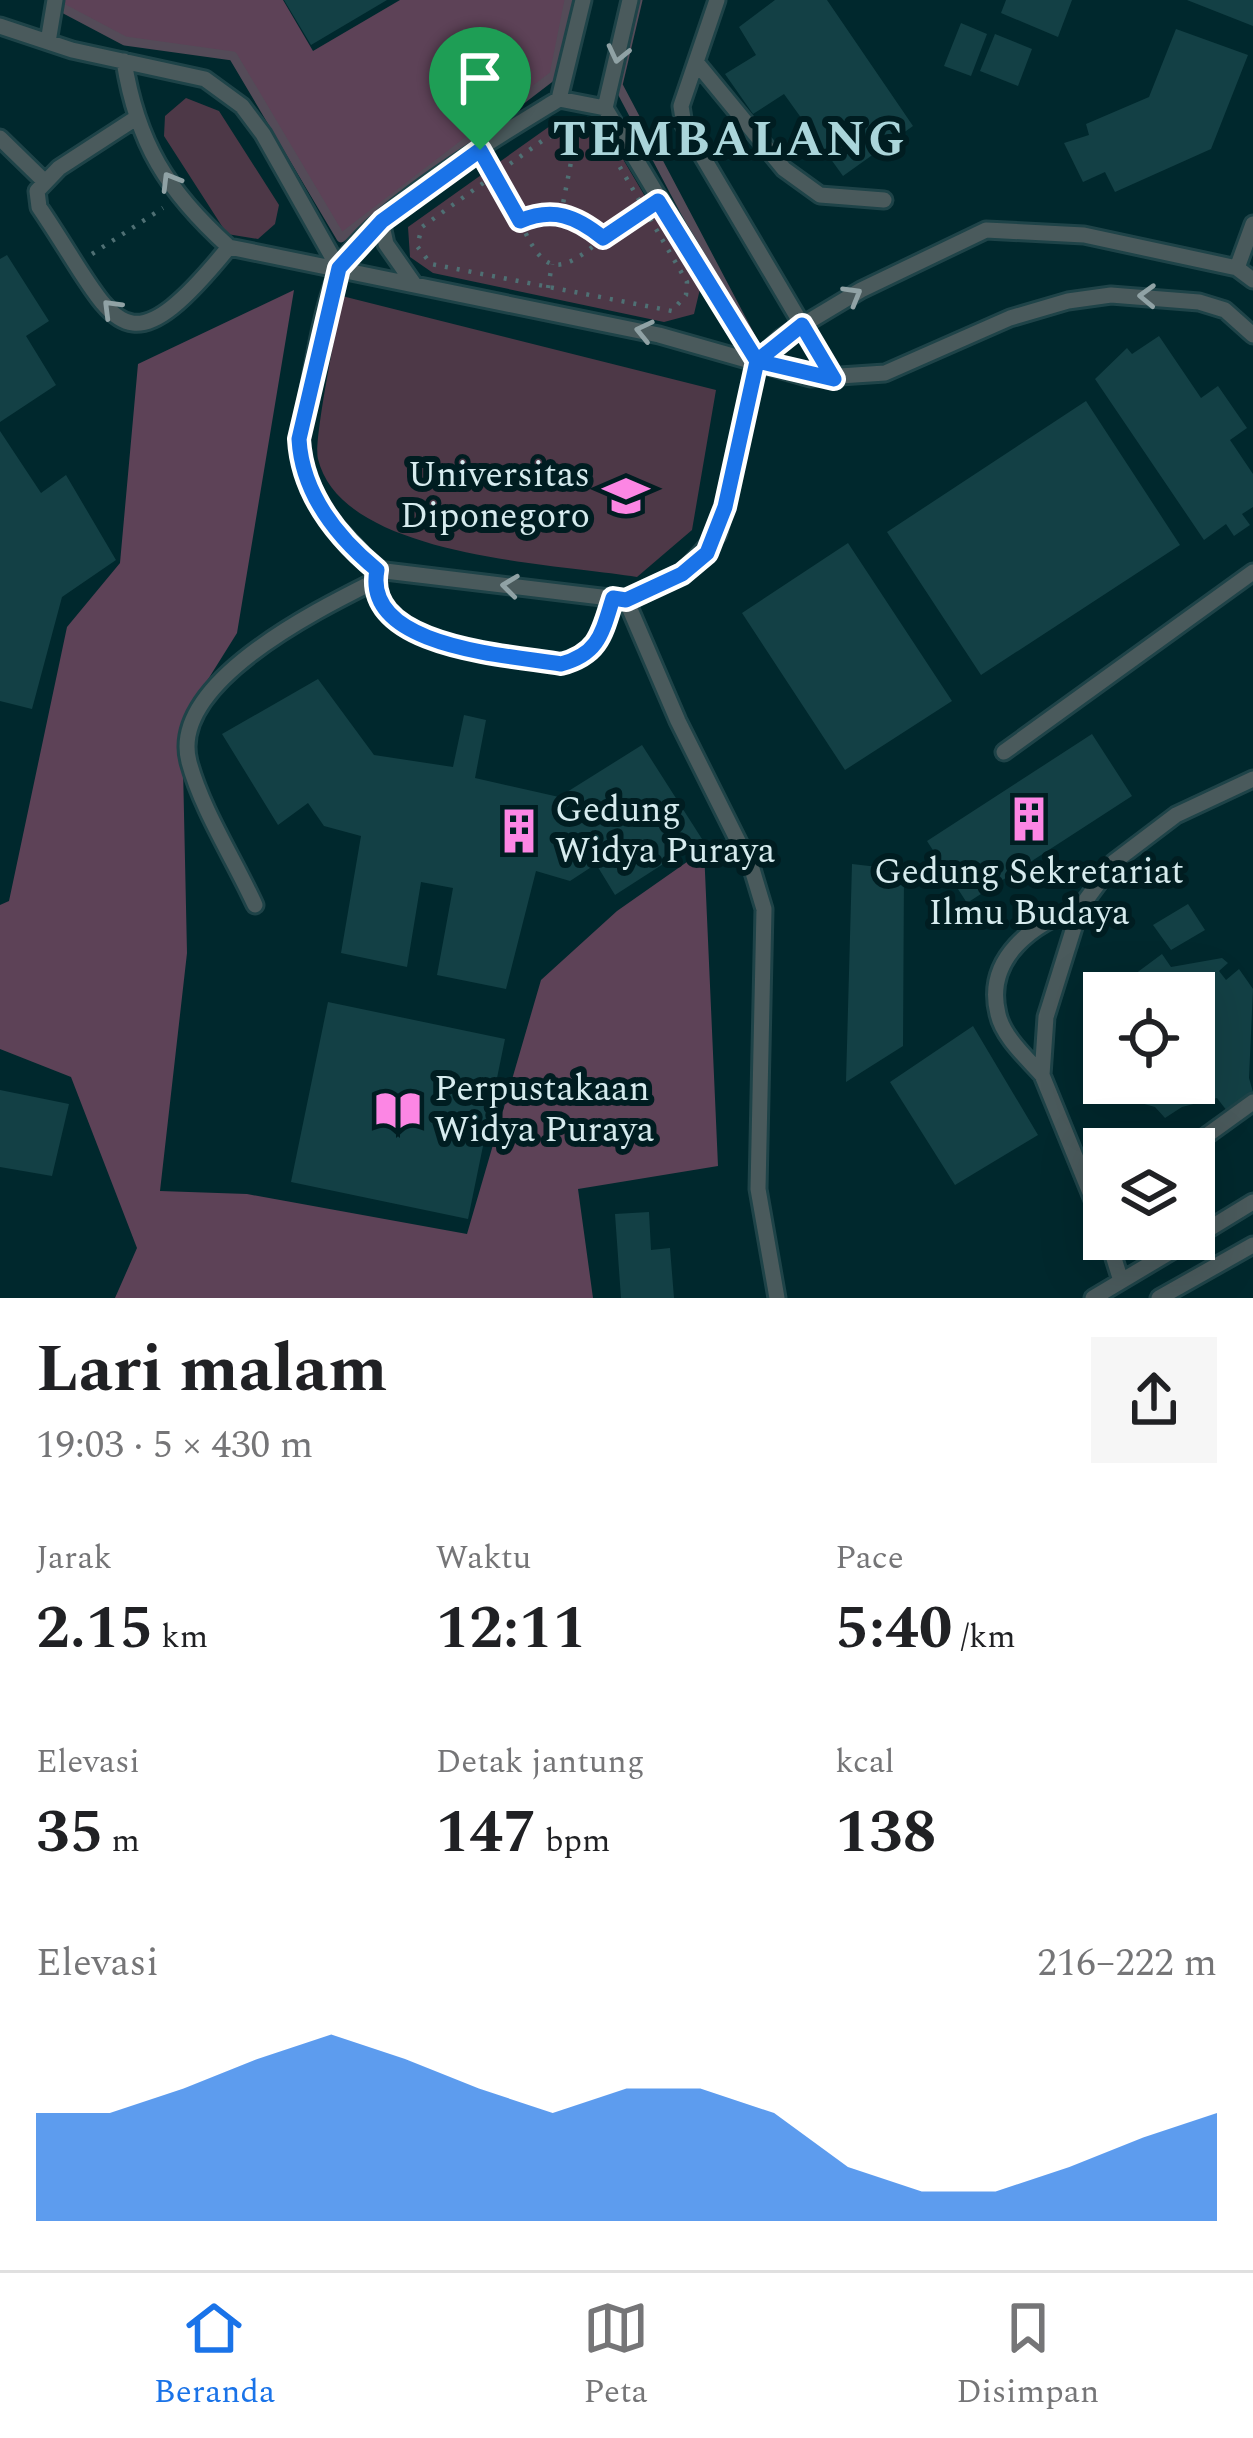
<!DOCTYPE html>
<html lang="id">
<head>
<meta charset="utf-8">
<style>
	:root { --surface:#fff; --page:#f6f6f6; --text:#202124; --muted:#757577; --line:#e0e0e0; --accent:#1a73e8 }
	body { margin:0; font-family:Spectral,serif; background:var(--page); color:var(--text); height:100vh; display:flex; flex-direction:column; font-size:45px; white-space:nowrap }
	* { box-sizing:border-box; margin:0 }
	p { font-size:39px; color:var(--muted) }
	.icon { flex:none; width:66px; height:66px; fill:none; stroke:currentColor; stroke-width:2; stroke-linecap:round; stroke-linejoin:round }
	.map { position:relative; height:1298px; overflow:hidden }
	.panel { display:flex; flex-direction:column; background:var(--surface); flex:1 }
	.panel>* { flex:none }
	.fabs { position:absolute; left:1083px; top:972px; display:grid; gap:24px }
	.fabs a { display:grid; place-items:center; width:132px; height:132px; border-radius:0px; background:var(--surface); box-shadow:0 12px 48px #0002; font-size:60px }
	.pin { position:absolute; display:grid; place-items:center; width:102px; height:102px; color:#fff; margin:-123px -51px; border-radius:50% 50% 50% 0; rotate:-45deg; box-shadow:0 0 12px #0007 }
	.pin .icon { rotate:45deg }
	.round { display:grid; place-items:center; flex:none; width:126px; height:126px; border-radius:0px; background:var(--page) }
	.overview { display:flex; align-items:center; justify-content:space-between; height:204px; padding:0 36px }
	h1 { font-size:66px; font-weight:700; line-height:90px }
	.stats { display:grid; grid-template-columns:repeat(3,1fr); gap:18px; height:204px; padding:12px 36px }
	.stats div { display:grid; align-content:center }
	.stats b { font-size:60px; font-weight:700 }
	.stats small { font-size:33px; font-weight:400 }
	.stats p { font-size:33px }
	.chart { height:336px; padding:24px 36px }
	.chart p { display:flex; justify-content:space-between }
	.chart svg { width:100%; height:216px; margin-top:12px; fill:var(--accent); opacity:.7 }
	.dock { display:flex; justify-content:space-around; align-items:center; height:168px; border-top:3px solid var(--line); background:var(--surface); font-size:33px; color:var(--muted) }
	.dock a { display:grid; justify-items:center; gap:6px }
	.dock .selected { color:var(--accent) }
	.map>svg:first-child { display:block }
	.green { fill:#4d3847 }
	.forest { fill:#5d4257 }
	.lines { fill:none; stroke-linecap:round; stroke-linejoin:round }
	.stream { stroke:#544b58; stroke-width:9 }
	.building { fill:#134045 }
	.lane-casing { stroke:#1e4348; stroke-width:21 }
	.path { stroke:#4f7074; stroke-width:4.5; stroke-dasharray:3 9; stroke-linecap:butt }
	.lane { stroke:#4a5a5c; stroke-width:15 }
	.oneway { stroke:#90a2a5 }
	.route-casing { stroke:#fff; stroke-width:24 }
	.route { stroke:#1a73e8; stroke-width:15 }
	.labels { text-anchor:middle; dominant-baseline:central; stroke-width:12; stroke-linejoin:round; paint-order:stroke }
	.poi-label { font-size:36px; fill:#d6ebee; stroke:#001d21; text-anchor:start }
	.district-label { font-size:48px; font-weight:bold; letter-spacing:3px; fill:#aad5da; stroke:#001d21 }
</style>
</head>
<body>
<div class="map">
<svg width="1253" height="1298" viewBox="0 0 1253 1298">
	<rect width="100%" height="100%" fill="#00282d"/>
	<path class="green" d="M186 98 219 111 279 205 275 224 258 239 227 234 164 136 165 116Z
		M580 116 608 134 700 289 694 314 664 322 433 273 410 257 408 227 550 126Z
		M342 296 716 390 692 530 637 577C554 563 342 558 318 459 313 441 338 323 342 296Z"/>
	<path class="forest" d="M57 0H283L313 51 400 0H569L554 75 341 238 233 56 125 41 55 4Z
		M294 290 237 633 182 721 187 953 160 1191 247 1194 467 1234 541 980 617 911 704 850 718 1166 578 1189 593 1298H115L137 1248 71 1077 0 1049V905L9 901 67 627 120 563 138 364Z"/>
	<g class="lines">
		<path class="stream" d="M638 0 618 85 751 337
			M55 4 125 41 233 56 341 238 554 75 569 0"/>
	</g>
	<path class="building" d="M284 0H387L311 45Z
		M775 0H827L913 126 843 176 784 94 753 114 725 74 756 55 739 27Z
		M1006 0H1072L1058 37 1001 13Z
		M1187 0H1253V26Z
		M961 23 987 34 971 76 944 66Z
		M1176 29 1248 55 1211 149 1115 192 1105 172 1083 182 1064 143 1089 135 1086 124 1149 97Z
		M995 34 1032 49 1018 86 980 71Z
		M7 255 49 321 26 336 56 385 0 422V259Z
		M1159 336 1201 398 1218 386 1247 428 1230 440 1253 474V507L1242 514 1250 525 1234 536 1226 524 1204 540 1095 379 1127 348 1132 354Z
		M1086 401 1180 545 981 675 887 532Z
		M0 431 41 493 66 475 116 560 62 597 32 709 0 701Z
		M848 543 952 701 845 770 742 613Z
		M318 679 374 755 453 767 464 715 486 720 475 778 559 797 642 745 702 839 615 895 596 864 570 881 536 871 506 989 437 975 453 888 421 882 407 967 341 953 361 836 324 826 308 803 278 825 222 734Z
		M1092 734 1132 796 967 903 927 841Z
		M852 864 904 870 903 1046 846 1082Z
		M1188 904 1205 930 1171 950 1153 925Z
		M1162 954 1171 967 1222 958 1228 963 1219 971 1226 980 1239 969 1253 989 1249 1078 1253 1092 1227 1111 1217 1098 1182 1107 1165 1118 1155 1107 1123 1098 1112 1088 1111 1083H1194V993H1138L1144 987 1135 974Z
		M328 1002 505 1039 468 1219 291 1182Z
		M973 1026 1038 1135 955 1185 890 1082Z
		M0 1090 69 1104 52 1176 0 1167Z
		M649 1212 651 1250 670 1248 674 1298H621L615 1214Z"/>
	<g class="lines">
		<g class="lane-casing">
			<path id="lane" d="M717 0 681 106 684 125 834 379
				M0 26 72 50 205 79 242 106 263 134 339 269
				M48 42 55 0
				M124 61C137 143 167 191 229 247L659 335 810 378 885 373 1010 318 1068 301 1111 295 1199 302 1225 310 1253 335
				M696 62 784 169 820 195 884 200
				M559 99 583 0
				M605 108 559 99C507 131 364 215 340 267 320 308 310 392 300 439L304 471 326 516 377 570 626 600 682 574 718 534 757 361 781 338 861 290 986 230 1084 235 1237 268 1253 280
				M605 108 757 361
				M605 108 630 0
				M133 120 59 168 37 191 39 207C116 320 120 381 229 247
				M0 138 43 180
				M381 221 386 244 414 284
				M1237 268 1253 224
				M377 573C366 648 510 655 561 664 599 654 602 633 613 598
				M626 600 678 721 752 869 764 909 758 1189 777 1298
				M1004 752 1253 572
				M255 905C234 859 202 810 189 762 168 683 319 609 375 581
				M1042 1075C1027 1058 1003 1037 998 1014 984 958 1034 922 1080 908
				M1188 1149 1253 1102
				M1104 1227 1042 1075 1046 1017 1080 908 1114 862 1176 815 1253 779
				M1194 1238 1253 1202
				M1108 1239 1121 1281
				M1093 1298 1192 1239
				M1159 1298 1253 1245"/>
		</g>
		<path class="path" d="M578 126 607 145 687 282 686 295 672 311 431 264 417 246 422 227 546 138Z
			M494 173 520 221
			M540 213 575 217 603 238C559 276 544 276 520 221Z
			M561 214 578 126
			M603 238 644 211
			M92 254 163 208
			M548 288 552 264"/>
		<use href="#lane" class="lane"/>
	</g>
	<defs><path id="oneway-chevron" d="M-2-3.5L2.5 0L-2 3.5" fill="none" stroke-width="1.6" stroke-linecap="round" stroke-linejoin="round" transform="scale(3)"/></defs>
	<g class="oneway">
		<use href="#oneway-chevron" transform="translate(618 54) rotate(103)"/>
		<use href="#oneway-chevron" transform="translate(170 181) rotate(-121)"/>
		<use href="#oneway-chevron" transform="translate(853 295) rotate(-30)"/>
		<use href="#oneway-chevron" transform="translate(1147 296) rotate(-178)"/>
		<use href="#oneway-chevron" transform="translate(111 308) rotate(-135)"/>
		<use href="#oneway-chevron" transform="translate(644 331) rotate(-167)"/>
		<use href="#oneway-chevron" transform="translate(510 586) rotate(-173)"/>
	</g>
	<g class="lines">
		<g class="route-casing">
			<path id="route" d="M480 150 382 221 339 268 299 439C302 493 337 537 377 570 362 648 509 655 561 664 599 654 602 633 613 598L626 600 682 574 707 553 725 507 757 361 834 379 802 325 757 361 658 201 603 238C576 216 553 207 520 221L480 150"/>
		</g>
		<use href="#route" class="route"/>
	</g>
	<defs>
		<g id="university-bare" transform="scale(3.6)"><path d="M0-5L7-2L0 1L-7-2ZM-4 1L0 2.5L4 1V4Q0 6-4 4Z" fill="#fc86e4" stroke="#001d21" stroke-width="2.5" paint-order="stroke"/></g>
		<g id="building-bare" transform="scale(3.6)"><path d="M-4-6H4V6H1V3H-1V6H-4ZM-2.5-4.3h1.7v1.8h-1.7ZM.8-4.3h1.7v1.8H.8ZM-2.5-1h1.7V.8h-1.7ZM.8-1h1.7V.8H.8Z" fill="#fc86e4" stroke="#001d21" stroke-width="2.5" paint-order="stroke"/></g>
		<g id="library-bare" transform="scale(3.6)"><path d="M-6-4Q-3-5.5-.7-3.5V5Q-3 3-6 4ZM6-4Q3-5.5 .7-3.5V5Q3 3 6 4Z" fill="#fc86e4" stroke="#001d21" stroke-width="2.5" paint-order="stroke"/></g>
	</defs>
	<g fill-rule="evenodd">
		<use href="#university-bare" x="626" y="496"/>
		<use href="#building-bare" x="1029" y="819"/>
		<use href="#building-bare" x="519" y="831"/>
		<use href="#library-bare" x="398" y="1110"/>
	</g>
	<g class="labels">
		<g class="poi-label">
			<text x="590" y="475" text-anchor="end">Universitas<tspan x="590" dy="41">Diponegoro</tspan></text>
			<text x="555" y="810">Gedung<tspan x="555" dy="41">Widya Puraya</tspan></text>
			<text x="1029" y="872" text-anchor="middle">Gedung Sekretariat<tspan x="1029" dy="41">Ilmu Budaya</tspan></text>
			<text x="434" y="1089">Perpustakaan<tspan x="434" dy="41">Widya Puraya</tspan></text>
		</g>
		<g class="district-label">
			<text x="730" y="140">TEMBALANG</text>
		</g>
	</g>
</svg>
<div class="fabs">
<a><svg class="icon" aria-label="locate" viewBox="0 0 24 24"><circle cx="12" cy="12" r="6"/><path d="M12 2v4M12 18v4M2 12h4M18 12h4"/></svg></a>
<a><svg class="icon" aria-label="layers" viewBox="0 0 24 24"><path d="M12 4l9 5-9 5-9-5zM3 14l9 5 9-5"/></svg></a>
</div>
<div class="pin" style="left:480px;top:150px;background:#1e9e55"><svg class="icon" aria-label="arrive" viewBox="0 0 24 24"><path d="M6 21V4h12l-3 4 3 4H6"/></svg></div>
</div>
<section class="panel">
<div class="overview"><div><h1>Lari malam</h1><p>19:03 · 5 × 430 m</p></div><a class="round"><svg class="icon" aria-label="share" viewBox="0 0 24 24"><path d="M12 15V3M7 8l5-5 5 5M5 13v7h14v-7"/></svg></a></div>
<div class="stats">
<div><p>Jarak</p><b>2.15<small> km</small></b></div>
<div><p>Waktu</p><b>12:11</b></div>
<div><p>Pace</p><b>5:40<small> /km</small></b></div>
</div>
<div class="stats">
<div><p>Elevasi</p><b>35<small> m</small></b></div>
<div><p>Detak jantung</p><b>147<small> bpm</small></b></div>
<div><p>kcal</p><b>138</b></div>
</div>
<div class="chart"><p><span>Elevasi</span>216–222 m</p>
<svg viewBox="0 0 160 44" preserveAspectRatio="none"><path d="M0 44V22L10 22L20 17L30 11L40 6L50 11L60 17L70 22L80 17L90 17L100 22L110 33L120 38L130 38L140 33L150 27L160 22V44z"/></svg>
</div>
</section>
<nav class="dock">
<a class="selected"><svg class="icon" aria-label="home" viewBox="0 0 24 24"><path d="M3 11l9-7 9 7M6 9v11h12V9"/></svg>Beranda</a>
<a><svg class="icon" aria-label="map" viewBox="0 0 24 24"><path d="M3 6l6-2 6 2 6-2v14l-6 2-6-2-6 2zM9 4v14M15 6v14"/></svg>Peta</a>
<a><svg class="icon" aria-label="saved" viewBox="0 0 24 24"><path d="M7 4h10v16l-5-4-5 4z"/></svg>Disimpan</a>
</nav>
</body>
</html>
